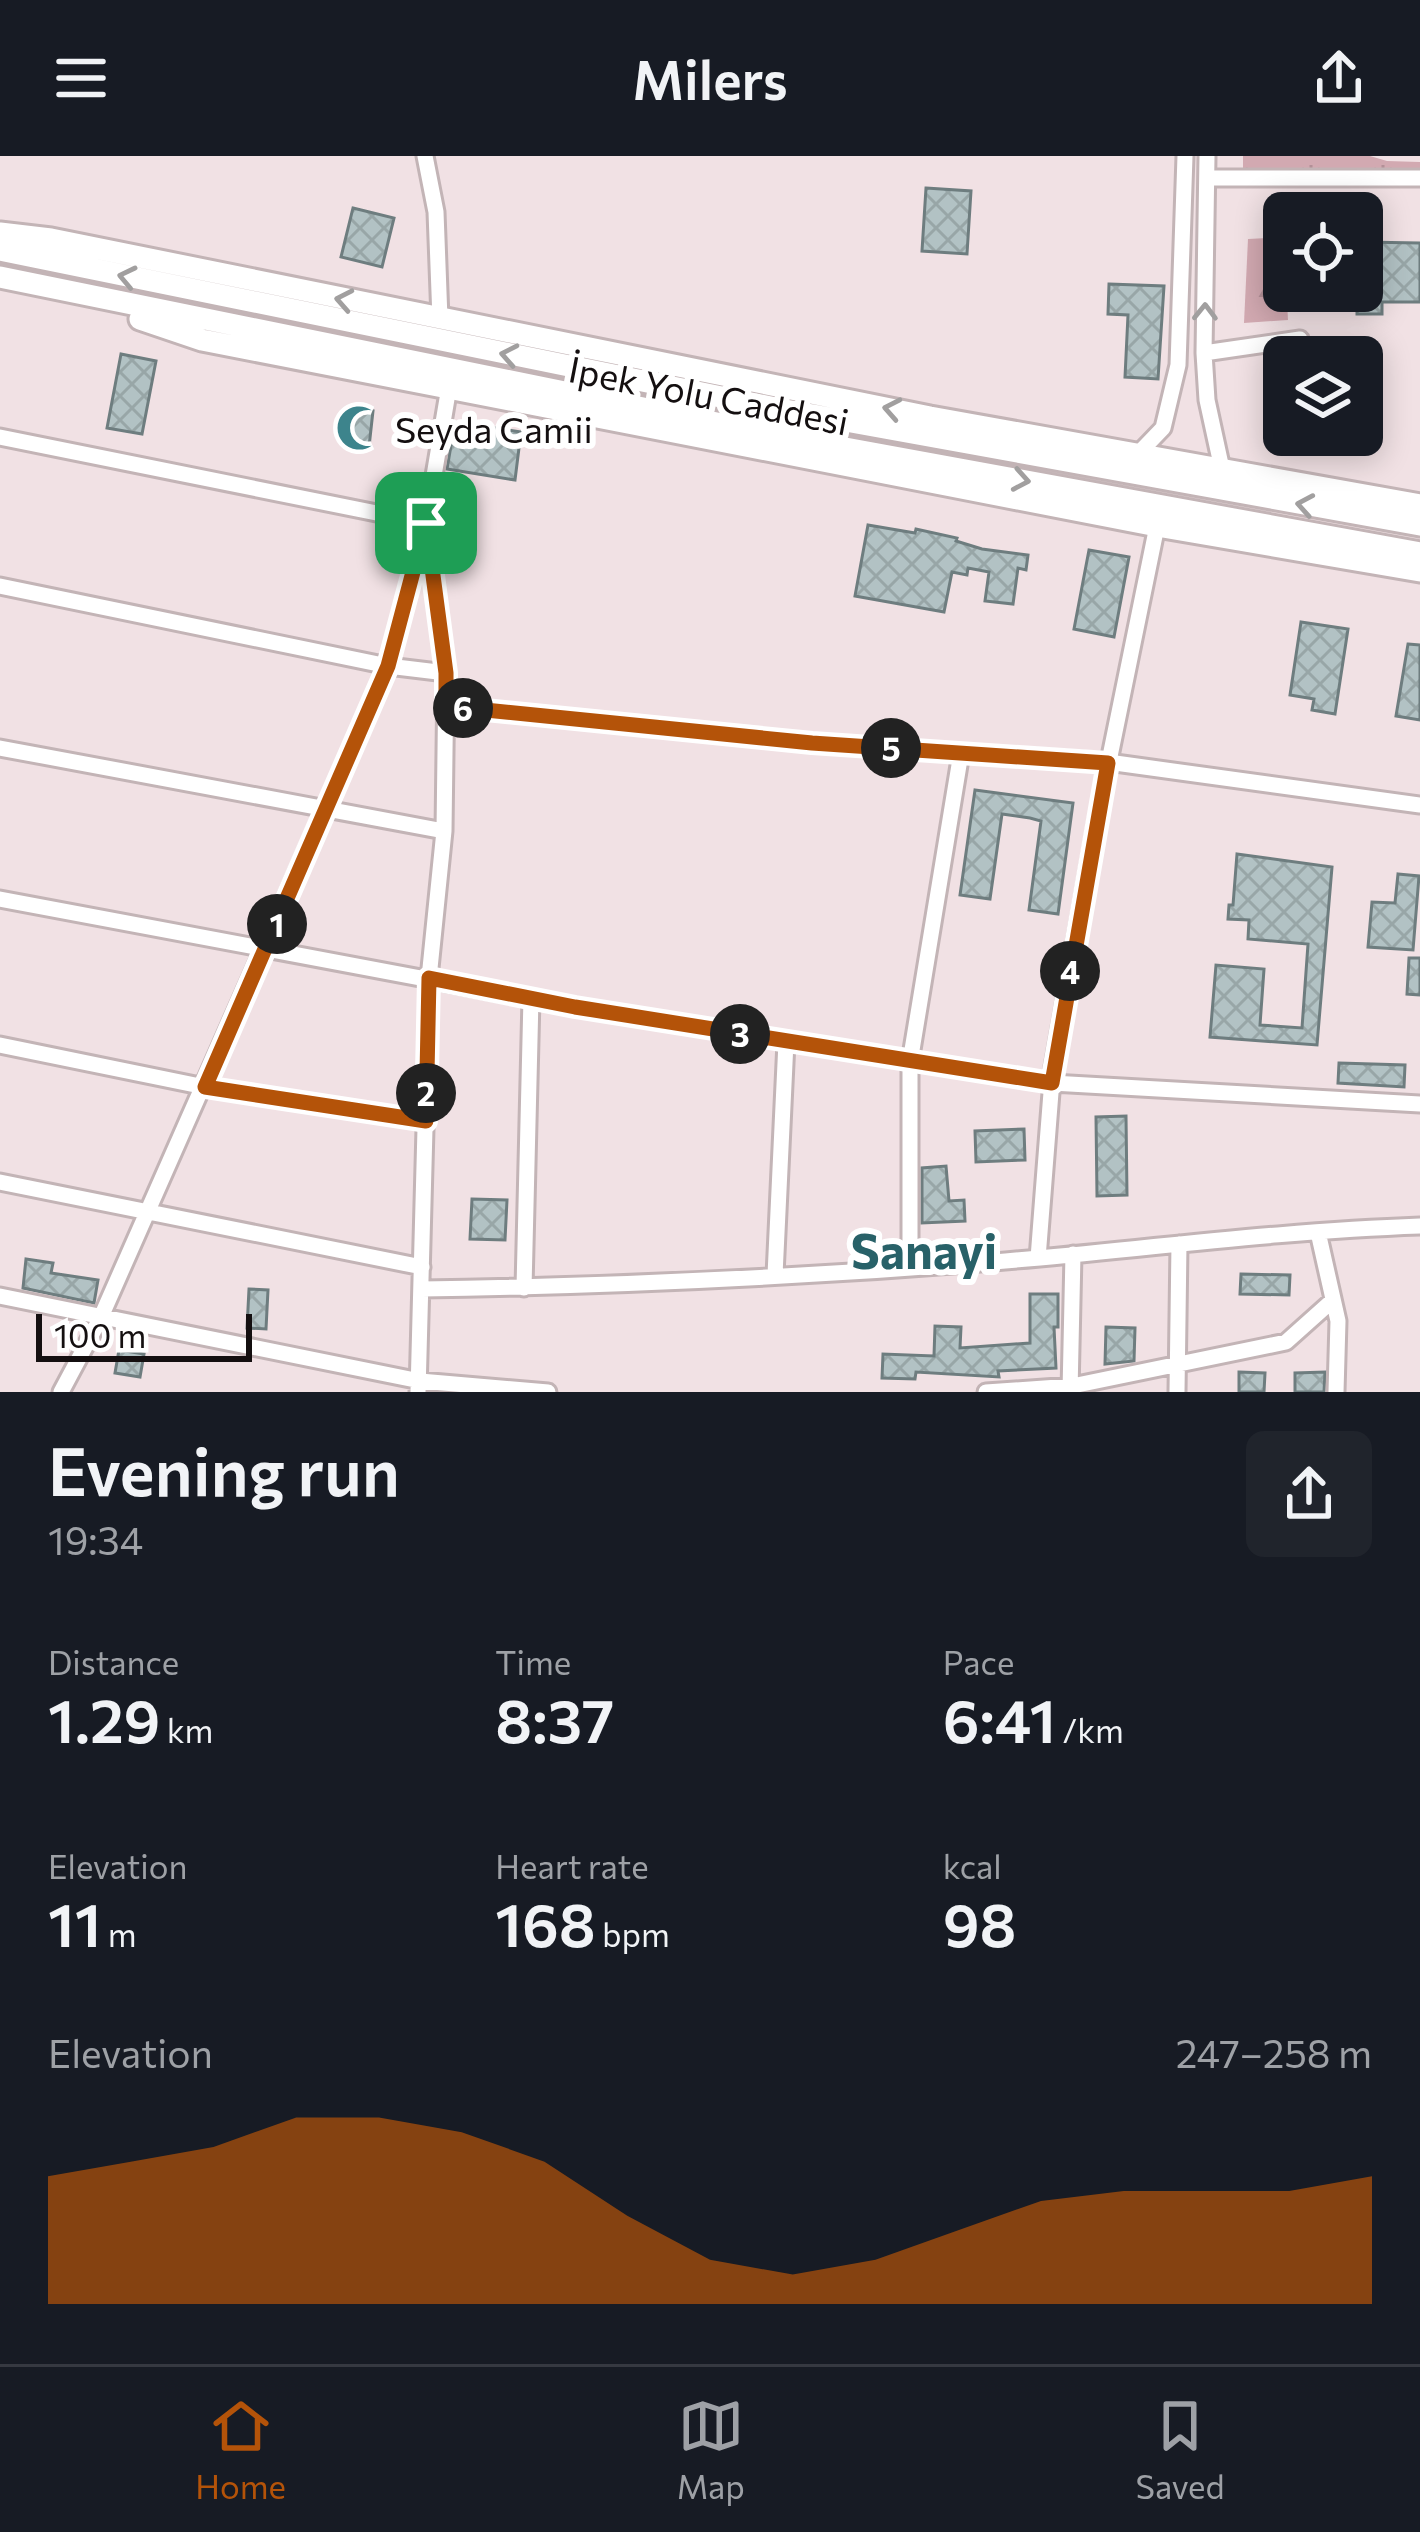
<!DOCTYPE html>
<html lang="en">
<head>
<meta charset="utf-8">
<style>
	:root { --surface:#171b24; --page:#20242c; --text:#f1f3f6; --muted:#9ea1a6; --line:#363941; --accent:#b45309 }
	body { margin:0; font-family:Commissioner,sans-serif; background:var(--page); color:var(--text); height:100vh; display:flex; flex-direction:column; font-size:45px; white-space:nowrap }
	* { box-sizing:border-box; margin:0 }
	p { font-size:39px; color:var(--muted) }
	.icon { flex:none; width:66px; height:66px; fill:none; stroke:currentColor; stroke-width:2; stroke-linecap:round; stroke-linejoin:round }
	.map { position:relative; height:1236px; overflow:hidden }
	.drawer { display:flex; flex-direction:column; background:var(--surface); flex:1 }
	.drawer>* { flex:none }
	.tools { position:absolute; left:1263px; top:36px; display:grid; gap:24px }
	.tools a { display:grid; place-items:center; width:120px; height:120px; border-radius:18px; background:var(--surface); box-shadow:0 6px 30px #0003; font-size:60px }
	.scale { position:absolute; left:36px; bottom:30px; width:216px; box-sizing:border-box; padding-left:12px; border:6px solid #140f10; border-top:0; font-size:33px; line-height:42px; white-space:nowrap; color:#140f10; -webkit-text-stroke:9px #fff; paint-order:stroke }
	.pin { position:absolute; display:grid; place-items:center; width:102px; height:102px; color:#fff; margin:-51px; border-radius:24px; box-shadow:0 6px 18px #0006 }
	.km { position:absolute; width:60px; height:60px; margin:-30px; border-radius:50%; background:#222; color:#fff; font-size:33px; line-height:60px; text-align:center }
	.round { display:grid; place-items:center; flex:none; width:126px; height:126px; border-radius:18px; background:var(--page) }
	.overview { display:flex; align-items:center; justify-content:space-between; height:204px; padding:0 48px }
	h1 { font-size:66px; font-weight:600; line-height:90px }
	.figures { display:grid; grid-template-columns:repeat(3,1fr); gap:18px; height:204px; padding:12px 48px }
	.figures div { display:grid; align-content:center }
	.figures b { font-size:60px; font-weight:600 }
	.figures small { font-size:33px; font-weight:400 }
	.figures p { font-size:33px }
	.chart { height:336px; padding:24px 48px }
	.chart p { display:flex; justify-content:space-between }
	.chart svg { width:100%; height:216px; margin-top:12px; fill:var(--accent); opacity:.7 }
	header { display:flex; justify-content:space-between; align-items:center; height:156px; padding:0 48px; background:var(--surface); font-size:54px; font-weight:600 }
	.tabs { display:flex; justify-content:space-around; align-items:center; height:168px; border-top:3px solid var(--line); background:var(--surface); font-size:33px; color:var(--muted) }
	.tabs a { display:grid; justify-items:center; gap:6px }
	.tabs .selected { color:var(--accent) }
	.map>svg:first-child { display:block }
	.grass { fill:url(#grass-tufts) }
	.forest { fill:url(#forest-firs) }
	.building { fill:url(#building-cross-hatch); stroke:#6e7d7f; stroke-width:3 }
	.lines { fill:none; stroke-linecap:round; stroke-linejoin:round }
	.minor-casing { stroke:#c3b4b6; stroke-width:21 }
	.highway-casing { stroke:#c3b4b6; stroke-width:27 }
	.minor { stroke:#fff; stroke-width:15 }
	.highway { stroke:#fff; stroke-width:21 }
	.oneway { stroke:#a19f9f }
	.route-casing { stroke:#fff; stroke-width:24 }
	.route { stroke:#b45309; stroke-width:15 }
	.labels { text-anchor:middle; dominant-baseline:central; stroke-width:12; stroke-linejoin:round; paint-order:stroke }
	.street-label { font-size:36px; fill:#140f10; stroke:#fff }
	.poi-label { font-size:36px; fill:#140f10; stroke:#fff; text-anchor:start }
	.district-label { font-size:48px; font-weight:bold; fill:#286168; stroke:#fff }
</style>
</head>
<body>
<header><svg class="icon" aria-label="menu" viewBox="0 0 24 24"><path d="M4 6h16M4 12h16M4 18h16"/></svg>Milers<svg class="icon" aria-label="share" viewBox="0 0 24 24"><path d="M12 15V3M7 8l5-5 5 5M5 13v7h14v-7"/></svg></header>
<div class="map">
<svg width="1420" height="1236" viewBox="0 0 1420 1236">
	<defs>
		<pattern id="grass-tufts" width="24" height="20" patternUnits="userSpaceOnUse" patternTransform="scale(3)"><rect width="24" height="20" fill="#d2a9b1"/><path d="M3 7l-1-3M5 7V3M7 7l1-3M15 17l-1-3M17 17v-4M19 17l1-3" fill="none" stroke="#b39097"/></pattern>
		<pattern id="forest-firs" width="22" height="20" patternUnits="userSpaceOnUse" patternTransform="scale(3)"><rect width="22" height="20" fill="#d2a9b1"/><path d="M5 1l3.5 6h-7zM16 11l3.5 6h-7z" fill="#b39097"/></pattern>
		<pattern id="building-cross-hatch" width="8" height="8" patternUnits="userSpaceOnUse" patternTransform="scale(3)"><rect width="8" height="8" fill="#b2c2c4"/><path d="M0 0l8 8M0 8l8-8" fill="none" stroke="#98a6a7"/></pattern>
	</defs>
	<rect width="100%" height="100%" fill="#f1e1e4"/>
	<path class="grass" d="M1243 0H1370L1387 5 1420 6V13L1243 15Z"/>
	<path class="forest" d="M1284 81 1288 164 1244 167 1248 83Z"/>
	<path class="building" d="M926 32 971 35 967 98 922 95Z
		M353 52 394 62 382 111 341 101Z
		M1362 86 1420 87V146H1382V158H1357V135H1362Z
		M1109 128 1164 130 1158 223 1125 221 1128 159 1108 158Z
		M121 198 156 205 142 278 107 272Z
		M347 253 373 255 369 291 345 288Z
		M455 266 521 276 515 324 447 313Z
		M868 369 915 377 916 373 957 382 956 385 982 393 1028 399 1026 414 1018 412 1013 448 985 445 989 416 968 412 967 419 952 416 944 456 855 440Z
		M1089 394 1129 401 1114 481 1074 473Z
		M1301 466 1348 473 1335 558 1312 554 1314 543 1290 539Z
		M1408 488 1420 489V564L1396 560Z
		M975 634 1073 647 1058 758 1029 754 1041 665 1030 662 1002 658 990 743 960 739Z
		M1237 698 1332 711 1317 889 1210 881 1216 809 1264 813 1260 869 1302 872 1308 788 1248 783 1249 764 1228 763 1229 749H1233Z
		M1398 718 1419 720 1413 794 1368 791 1372 746 1395 747Z
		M1409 802H1420V839L1407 838Z
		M1339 907 1405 909 1404 931 1338 927Z
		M1126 960 1127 1039 1097 1040 1096 961Z
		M1024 973 1025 1004 976 1006 975 975Z
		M946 1010 949 1045 964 1044 965 1065 922 1067V1012Z
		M472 1043 507 1044 505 1084 470 1083Z
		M26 1103 53 1107 51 1117 98 1124 94 1147 23 1132Z
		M1241 1118 1290 1119 1289 1139 1240 1138Z
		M249 1133 268 1134 266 1173 247 1172Z
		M1030 1138H1058V1171H1054L1056 1212 998 1215 999 1221 916 1216 915 1223 882 1222 883 1198 934 1200 935 1170 961 1171 960 1192 1030 1187Z
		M1106 1171 1135 1172 1134 1205 1105 1208Z
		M119 1194 144 1198 140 1221 115 1217Z
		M1239 1216 1265 1217 1264 1236H1239Z
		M1325 1216 1324 1236H1295V1217Z"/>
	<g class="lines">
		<g class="minor-casing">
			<path id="minor" d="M425 0 436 56 440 163
				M1207 0 1204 197 1207 244 1222 313
				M1207 22H1420
				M1204 197 1300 183
				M0 281 426 367 388 510 101 1161 61 1236
				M1138 298 1163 272 1178 209 1185 0
				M0 430 388 510 446 517
				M445 550 812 587 1108 606 1420 649
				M0 592 444 675
				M0 743 575 851 1052 927 1420 948
				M0 889 205 931 426 965
				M0 1026 422 1111
				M1318 1076 1338 1165 1336 1236
				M1038 1102 1053 911 1097 664 1157 370
				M910 1111V906L961 597
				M775 1119 786 886
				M524 1132 531 842
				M422 1133C612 1130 804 1121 994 1106 1136 1094 1278 1075 1420 1070
				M0 1140 420 1225 548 1236
				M418 1236 429 822 444 675 446 517 426 367 449 231
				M986 1236 1072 1230 1286 1186 1333 1144
				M1070 1236 1073 1098
				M1177 1236 1179 1088"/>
		</g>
		<g class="highway-casing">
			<path id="highway" d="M0 77 51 83 930 261 1420 349
				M0 94 785 254 1420 369
				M0 121 785 281 1420 397
				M140 163 202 184 1157 370 1420 415"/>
		</g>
		<use href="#minor" class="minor"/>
		<use href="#highway" class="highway"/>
	</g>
	<defs><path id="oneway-chevron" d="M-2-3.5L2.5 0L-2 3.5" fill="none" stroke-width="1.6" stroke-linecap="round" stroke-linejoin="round" transform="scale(3)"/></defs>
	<g class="oneway">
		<use href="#oneway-chevron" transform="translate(127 121) rotate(-168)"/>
		<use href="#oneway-chevron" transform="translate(344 144) rotate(-169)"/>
		<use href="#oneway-chevron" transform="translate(1205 156) rotate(-89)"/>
		<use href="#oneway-chevron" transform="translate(509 199) rotate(-169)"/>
		<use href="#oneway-chevron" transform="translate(892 253) rotate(-169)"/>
		<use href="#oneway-chevron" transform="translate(1021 324) rotate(10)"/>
		<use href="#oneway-chevron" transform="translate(1305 349) rotate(-170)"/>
	</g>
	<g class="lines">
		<g class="route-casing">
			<path id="route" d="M426 367 446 517V550L812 587 1108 607 1052 927 575 851 429 822 426 965 205 931 388 510Z"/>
		</g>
		<use href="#route" class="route"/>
	</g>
	<defs>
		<g id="mosque-bare" transform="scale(3.6)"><path d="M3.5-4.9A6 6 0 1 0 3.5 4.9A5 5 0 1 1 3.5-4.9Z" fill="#3d848c" stroke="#fff" stroke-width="2.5" paint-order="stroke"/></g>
	</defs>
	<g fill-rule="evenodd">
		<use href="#mosque-bare" x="359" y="272"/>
	</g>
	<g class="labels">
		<g class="street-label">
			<text transform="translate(709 238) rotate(11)">İpek Yolu Caddesi</text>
		</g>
		<g class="poi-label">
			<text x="395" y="272">Seyda Camii</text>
		</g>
		<g class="district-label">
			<text x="924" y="1093">Sanayi</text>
		</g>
	</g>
</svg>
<div class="tools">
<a><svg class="icon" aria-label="locate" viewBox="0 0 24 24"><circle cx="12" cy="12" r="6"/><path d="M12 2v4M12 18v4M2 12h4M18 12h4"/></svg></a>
<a><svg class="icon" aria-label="layers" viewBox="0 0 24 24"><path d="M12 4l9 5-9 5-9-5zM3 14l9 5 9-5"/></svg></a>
</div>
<div class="scale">100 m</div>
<div class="pin" style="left:426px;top:367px;background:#1e9e55"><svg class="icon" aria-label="arrive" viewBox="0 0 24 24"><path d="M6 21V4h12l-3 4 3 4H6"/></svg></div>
<b class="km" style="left:277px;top:768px">1</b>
<b class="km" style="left:426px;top:937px">2</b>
<b class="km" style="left:740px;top:878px">3</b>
<b class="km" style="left:1070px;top:815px">4</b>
<b class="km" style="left:891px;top:592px">5</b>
<b class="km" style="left:463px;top:552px">6</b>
</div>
<section class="drawer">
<div class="overview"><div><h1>Evening run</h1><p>19:34</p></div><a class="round"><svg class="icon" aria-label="share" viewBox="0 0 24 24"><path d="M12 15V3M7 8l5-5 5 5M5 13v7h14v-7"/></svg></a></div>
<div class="figures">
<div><p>Distance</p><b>1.29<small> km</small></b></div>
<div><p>Time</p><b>8:37</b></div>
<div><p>Pace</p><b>6:41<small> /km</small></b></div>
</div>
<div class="figures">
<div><p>Elevation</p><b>11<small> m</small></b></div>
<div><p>Heart rate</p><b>168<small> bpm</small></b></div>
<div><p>kcal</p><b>98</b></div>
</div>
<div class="chart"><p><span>Elevation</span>247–258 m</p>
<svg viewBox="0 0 160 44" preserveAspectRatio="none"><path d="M0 44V18L10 15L20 12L30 6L40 6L50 9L60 15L70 26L80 35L90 38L100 35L110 29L120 23L130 21L140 21L150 21L160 18V44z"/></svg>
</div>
</section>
<nav class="tabs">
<a class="selected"><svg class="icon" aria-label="home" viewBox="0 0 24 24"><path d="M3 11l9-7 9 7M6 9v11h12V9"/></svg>Home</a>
<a><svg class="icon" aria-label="map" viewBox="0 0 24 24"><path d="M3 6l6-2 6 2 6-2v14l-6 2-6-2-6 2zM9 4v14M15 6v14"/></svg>Map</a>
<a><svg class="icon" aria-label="saved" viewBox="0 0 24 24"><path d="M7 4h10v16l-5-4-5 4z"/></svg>Saved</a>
</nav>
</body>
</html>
